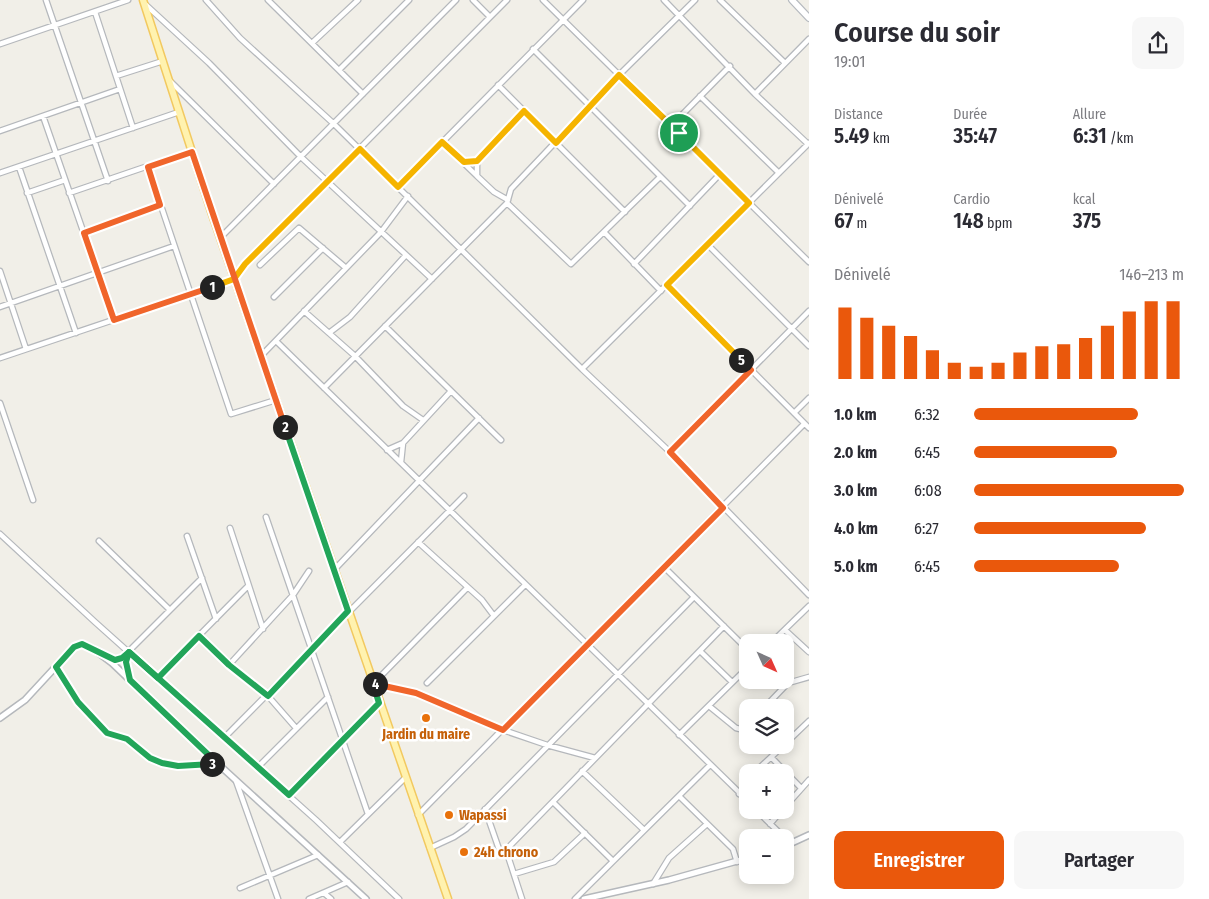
<!DOCTYPE html>
<html lang="fr">
<head>
<meta charset="utf-8">
<style>
	:root { --surface:#fff; --page:#f7f7f7; --text:#2b2b33; --muted:#7c7c81; --accent:#ea580c }
	body { margin:0; font-family:"Fira Sans Condensed",sans-serif; background:var(--page); color:var(--text); height:100vh; display:flex; flex-direction:column; font-size:19px; white-space:nowrap }
	* { box-sizing:border-box; margin:0 }
	p { font-size:16px; color:var(--muted) }
	.icon { flex:none; width:28px; height:28px; fill:none; stroke:currentColor; stroke-width:2; stroke-linecap:round; stroke-linejoin:round }
	.map { position:relative; flex:1; overflow:hidden }
	.details { display:flex; flex-direction:column; background:var(--surface); width:400px }
	.details>* { flex:none }
	.needle { width:32px; rotate:135deg }
	.buttons { position:absolute; left:739px; top:634px; display:grid; gap:10px }
	.buttons a { display:grid; place-items:center; width:55px; height:55px; border-radius:10px; background:var(--surface); box-shadow:0 2px 12px #0003; font-size:25px }
	.pin { position:absolute; display:grid; place-items:center; width:42px; height:42px; color:#fff; margin:-21px; border:2px solid #fff; border-radius:50%; box-shadow:0 1px 5px #0007 }
	.km { position:absolute; width:25px; height:25px; margin:-12px; border-radius:50%; background:#222; color:#fff; font-size:14px; line-height:25px; text-align:center }
	.round { display:grid; place-items:center; flex:none; width:52px; height:52px; border-radius:10px; background:var(--page) }
	.summary { display:flex; align-items:center; justify-content:space-between; height:85px; padding:0 25px }
	h1 { font-size:28px; font-weight:600; line-height:38px }
	.metrics { display:grid; grid-template-columns:repeat(3,1fr); gap:8px; height:85px; padding:5px 25px }
	.metrics div { display:grid; align-content:center }
	.metrics b { font-size:21px; font-weight:600 }
	.metrics small { font-size:14px; font-weight:400 }
	.metrics p { font-size:14px }
	.chart { height:140px; padding:10px 25px }
	.chart p { display:flex; justify-content:space-between }
	.chart svg { width:100%; height:90px; margin-top:5px; stroke:var(--accent); stroke-width:6 }
	.button { display:flex; gap:10px; margin-top:auto; padding:10px 25px }
	.button a { flex:1; height:58px; border-radius:10px; background:var(--accent); color:#fff; font-size:20px; font-weight:600; line-height:58px; text-align:center }
	.button a+a { background:var(--page); color:var(--text) }
	ul { padding:0 25px; list-style:none; font-size:16px }
	li { display:grid; grid-template-columns:80px 60px 1fr; align-items:center; height:38px }
	li i { height:12px; border-radius:6px; background:var(--accent) }
	main { display:flex; flex:1; min-height:0 }
	.map>svg:first-child { display:block }
	.lines { fill:none; stroke-linecap:round; stroke-linejoin:round }
	.minor-casing { stroke:#b5b8bc; stroke-width:7 }
	.tertiary-casing { stroke:#b5b8bc; stroke-width:8 }
	.secondary-casing { stroke:#b6babf; stroke-width:8 }
	.primary-casing { stroke:#f2c960; stroke-width:9 }
	.minor { stroke:#fff; stroke-width:4.5 }
	.tertiary { stroke:#fff; stroke-width:5 }
	.secondary { stroke:#fff; stroke-width:5.5 }
	.primary { stroke:#fff2af; stroke-width:6 }
	.split-1-casing { stroke:#fff; stroke-width:10 }
	.split-2-casing { stroke:#fff; stroke-width:10 }
	.split-3-casing { stroke:#fff; stroke-width:10 }
	.split-4-casing { stroke:#fff; stroke-width:10 }
	.split-5-casing { stroke:#fff; stroke-width:10 }
	.split-6-casing { stroke:#fff; stroke-width:10 }
	.split-1 { stroke:#f5b400; stroke-width:6 }
	.split-2 { stroke:#f0652b; stroke-width:6 }
	.split-3 { stroke:#22a559; stroke-width:6 }
	.split-4 { stroke:#22a559; stroke-width:6 }
	.split-5 { stroke:#f0652b; stroke-width:6 }
	.split-6 { stroke:#f5b400; stroke-width:6 }
	.food-dot { fill:#e8710a; stroke:#fff; stroke-width:2 }
	.labels { text-anchor:middle; dominant-baseline:central; stroke-width:5; stroke-linejoin:round; paint-order:stroke }
	.food-label { font-size:14px; font-weight:bold; fill:#c56008; stroke:#fff; text-anchor:start }
</style>
</head>
<body>
<main>
<div class="map">
<svg width="809" height="899" viewBox="0 0 809 899">
	<rect width="100%" height="100%" fill="#f1efe8"/>
	<g class="lines">
		<g class="minor-casing">
			<path id="minor" d="M46 0 108 181
				M206 0 240 38 334 124 582 369 670 452 809 595
				M268 0 363 94
				M473 0 490 17
				M543 0 809 262
				M664 0 755 94 808 144
				M720 0 785 63
				M146 5 209 63 301 157 432 279
				M95 12 133 128
				M312 43 358 0
				M0 44 128 0
				M533 49 690 206
				M339 70 409 0
				M116 76 163 61
				M170 81 274 184
				M498 85 625 212
				M755 94 809 39
				M700 96 779 173
				M43 116 114 320
				M671 126 730 66
				M0 131 120 89
				M442 142 477 176
				M19 167 76 333
				M148 167 231 414 276 400
				M0 173 179 112
				M398 187 583 0
				M27 193 65 180
				M69 193 192 151
				M508 200 494 192 477 176V161L524 111
				M507 203 571 264 660 177
				M604 232 661 291
				M84 233 160 205
				M220 238 456 0
				M707 244 809 346
				M634 264 720 174
				M260 265 299 228 346 268
				M0 271 26 349
				M667 285 809 428
				M274 297 323 248
				M0 307 174 246
				M304 311 355 356 403 406 423 420
				M385 326 501 440
				M329 333 350 317 406 255
				M276 341 748 801
				M261 356 381 232 408 196
				M0 358 235 279 245 264 507 0
				M582 369 809 143
				M324 388 507 203 511 189 619 75 695 0
				M0 403 33 500
				M794 413 809 398
				M387 450 403 443 451 391
				M670 452 809 311
				M401 462 403 443
				M266 517 368 814
				M230 528 263 629
				M0 534 95 622 316 820 399 899
				M187 536 216 619
				M99 541 170 610
				M418 542 482 600 494 616
				M664 567 748 650
				M334 570 479 418
				M785 630 809 652
				M199 636 229 665 268 696 296 728
				M772 642 809 606
				M700 651 732 682
				M128 655 126 662 129 679
				M108 658 115 661 122 658 202 578
				M229 665 293 595 309 571
				M56 667 78 702 107 733 127 739 150 758 162 763 178 766 217 763
				M158 677 248 586
				M427 683 525 585
				M373 684 416 693 503 730 547 745 595 758
				M373 684 467 588
				M709 706 736 728 740 729 748 724
				M764 708 788 683 809 677
				M679 735 748 667
				M225 737 464 496
				M785 744 809 721
				M771 757 801 788
				M258 767 328 697
				M582 771 644 830
				M755 772 784 745
				M236 781 278 899
				M739 794 748 783
				M289 795 379 703
				M679 796 733 849 737 862
				M553 802 613 861
				M785 807 809 780
				M485 809 501 855 724 626
				M756 810 785 838
				M418 815 804 424
				M770 824 782 810
				M340 842 405 778
				M430 848 454 837 466 829 694 597
				M506 850 522 899
				M514 874 554 862 585 833
				M653 884 669 858 707 824
				M240 888 318 855
				M324 893 331 899
				M309 899 348 882
				M575 899 710 765"/>
		</g>
		<g class="tertiary-casing">
			<path id="tertiary" d="M0 718 25 700 74 647 82 644 92 648 112 663 217 763 366 899
				M785 846 809 835
				M584 899 669 880 748 858"/>
		</g>
		<g class="secondary-casing">
			<path id="secondary" d="M792 0 809 18"/>
		</g>
		<g class="primary-casing">
			<path id="primary" d="M143 0 211 211 448 899"/>
		</g>
		<use href="#minor" class="minor"/>
		<use href="#tertiary" class="tertiary"/>
		<use href="#secondary" class="secondary"/>
		<use href="#primary" class="primary"/>
	</g>
	<g class="lines">
		<g class="split-1-casing">
			<path id="split-1" d="M212 287 234 279 245 264 360 149 398 187 442 142 464 162 477 161 524 111 556 143 619 75 679 133"/>
		</g>
		<g class="split-2-casing">
			<path id="split-2" d="M212 287 114 320 84 233 160 205 148 167 192 152 285 427"/>
		</g>
		<g class="split-3-casing">
			<path id="split-3" d="M212 764 217 763 130 680 126 662 129 652 158 678 199 636 229 665 268 696 348 611 285 427"/>
		</g>
		<g class="split-4-casing">
			<path id="split-4" d="M212 764 178 766 162 763 150 758 127 739 107 733 78 702 56 667 74 647 82 644 115 660 122 658 129 652 289 795 379 703 373 684H375"/>
		</g>
		<g class="split-5-casing">
			<path id="split-5" d="M375 684 416 693 503 730 723 508 670 452 751 370 741 360"/>
		</g>
		<g class="split-6-casing">
			<path id="split-6" d="M679 133 749 203 667 285 741 360"/>
		</g>
		<use href="#split-1" class="split-1"/>
		<use href="#split-2" class="split-2"/>
		<use href="#split-3" class="split-3"/>
		<use href="#split-4" class="split-4"/>
		<use href="#split-5" class="split-5"/>
		<use href="#split-6" class="split-6"/>
	</g>
	<g class="food-dot">
		<circle cx="426" cy="718" r="5"/>
		<circle cx="449" cy="815" r="5"/>
		<circle cx="464" cy="852" r="5"/>
	</g>
	<g class="labels">
		<g class="food-label">
			<text x="426" y="734" text-anchor="middle">Jardin du maire</text>
			<text x="459" y="815">Wapassi</text>
			<text x="474" y="852">24h chrono</text>
		</g>
	</g>
</svg>
<div class="buttons">
<a><svg class="needle" viewBox="-14 -14 28 28"><path d="M0-13l5 13h-10z" fill="#e53935"/><path d="M0 13l5-13h-10z" fill="#7c7c81"/></svg></a>
<a><svg class="icon" aria-label="layers" viewBox="0 0 24 24"><path d="M12 4l9 5-9 5-9-5zM3 14l9 5 9-5"/></svg></a>
<a>+</a>
<a>−</a>
</div>
<div class="pin" style="left:679px;top:133px;background:#1e9e55"><svg class="icon" aria-label="arrive" viewBox="0 0 24 24"><path d="M6 21V4h12l-3 4 3 4H6"/></svg></div>
<b class="km" style="left:212px;top:287px">1</b>
<b class="km" style="left:285px;top:427px">2</b>
<b class="km" style="left:212px;top:764px">3</b>
<b class="km" style="left:375px;top:684px">4</b>
<b class="km" style="left:741px;top:360px">5</b>
</div>
<section class="details">
<div class="summary"><div><h1>Course du soir</h1><p>19:01</p></div><a class="round"><svg class="icon" aria-label="share" viewBox="0 0 24 24"><path d="M12 15V3M7 8l5-5 5 5M5 13v7h14v-7"/></svg></a></div>
<div class="metrics">
<div><p>Distance</p><b>5.49<small> km</small></b></div>
<div><p>Durée</p><b>35:47</b></div>
<div><p>Allure</p><b>6:31<small> /km</small></b></div>
</div>
<div class="metrics">
<div><p>Dénivelé</p><b>67<small> m</small></b></div>
<div><p>Cardio</p><b>148<small> bpm</small></b></div>
<div><p>kcal</p><b>375</b></div>
</div>
<div class="chart"><p><span>Dénivelé</span>146–213 m</p>
<svg viewBox="0 0 160 44" preserveAspectRatio="none"><path d="M5 44V9M15 44V14M25 44V18M35 44V23M45 44V30M55 44V36M65 44V38M75 44V36M85 44V31M95 44V28M105 44V27M115 44V24M125 44V18M135 44V11M145 44V6M155 44V6"/></svg>
</div>
<ul>
<li><b>1.0 km</b>6:32<i style="width:78%"></i></li>
<li><b>2.0 km</b>6:45<i style="width:68%"></i></li>
<li><b>3.0 km</b>6:08<i style="width:100%"></i></li>
<li><b>4.0 km</b>6:27<i style="width:82%"></i></li>
<li><b>5.0 km</b>6:45<i style="width:69%"></i></li>
</ul>
<div class="button"><a>Enregistrer</a><a>Partager</a></div>
</section>
</main>
</body>
</html>
